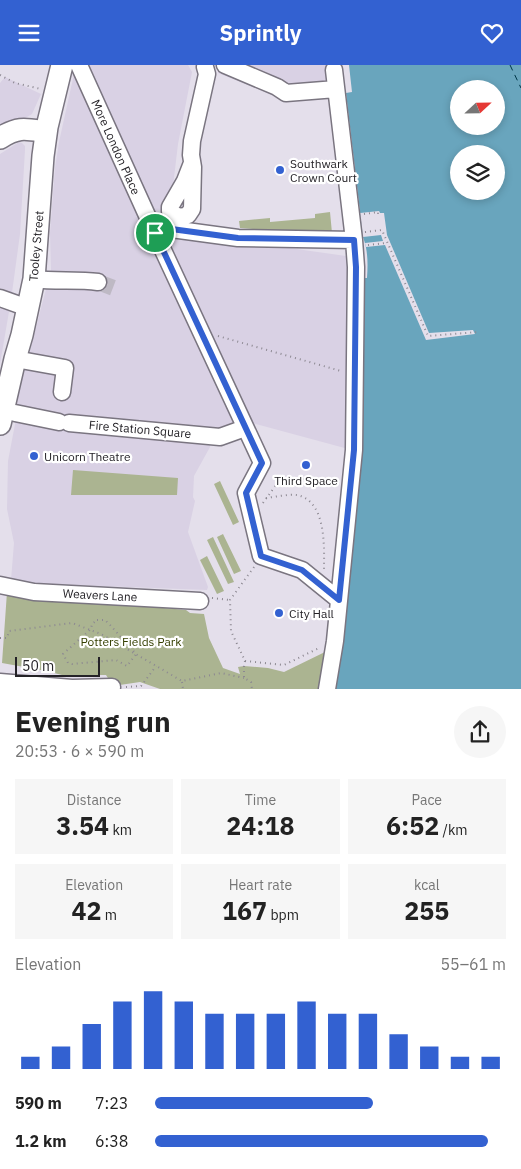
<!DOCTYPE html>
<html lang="en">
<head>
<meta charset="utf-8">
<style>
	:root { --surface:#fff; --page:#f6f6f6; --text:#222; --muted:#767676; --accent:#3361d1 }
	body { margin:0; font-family:"IBM Plex Sans",sans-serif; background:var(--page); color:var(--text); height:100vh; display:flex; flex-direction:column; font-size:19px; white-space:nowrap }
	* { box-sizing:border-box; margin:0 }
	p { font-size:16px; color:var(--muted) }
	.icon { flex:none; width:28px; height:28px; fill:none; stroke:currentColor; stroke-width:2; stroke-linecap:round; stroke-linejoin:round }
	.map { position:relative; height:624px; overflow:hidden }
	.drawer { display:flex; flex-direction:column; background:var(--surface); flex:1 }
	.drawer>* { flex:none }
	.needle { width:32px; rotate:68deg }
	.buttons { position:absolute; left:450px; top:15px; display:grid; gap:10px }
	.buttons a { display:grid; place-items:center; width:55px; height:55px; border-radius:50%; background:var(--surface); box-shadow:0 2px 8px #0003; font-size:25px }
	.scale { position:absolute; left:15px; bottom:12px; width:85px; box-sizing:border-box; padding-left:5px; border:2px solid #242227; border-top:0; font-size:14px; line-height:18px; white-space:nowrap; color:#242227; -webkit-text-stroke:4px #fff; paint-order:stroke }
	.pin { position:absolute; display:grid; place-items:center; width:42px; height:42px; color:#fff; margin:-21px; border:2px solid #fff; border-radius:50%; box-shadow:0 1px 5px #0007 }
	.round { display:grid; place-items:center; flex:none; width:52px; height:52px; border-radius:26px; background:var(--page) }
	.headline { display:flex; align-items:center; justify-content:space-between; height:85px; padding:0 15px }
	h1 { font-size:28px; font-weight:700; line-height:38px }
	.stats { display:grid; grid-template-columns:repeat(3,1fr); gap:8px; height:85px; padding:5px 15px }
	.stats div { display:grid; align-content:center; border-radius:0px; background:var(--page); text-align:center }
	.stats b { font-size:25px; font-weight:700 }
	.stats small { font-size:14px; font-weight:400 }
	.stats p { font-size:14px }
	.chart { height:140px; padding:10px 15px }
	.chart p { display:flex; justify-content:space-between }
	.chart svg { width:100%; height:90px; margin-top:5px; stroke:var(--accent); stroke-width:6 }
	ul { padding:0 15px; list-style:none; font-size:16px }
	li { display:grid; grid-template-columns:80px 60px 1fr; align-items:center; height:38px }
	li i { height:12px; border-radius:6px; background:var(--accent) }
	header { display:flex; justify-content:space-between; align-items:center; height:65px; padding:0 15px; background:var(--accent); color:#fff; font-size:22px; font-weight:700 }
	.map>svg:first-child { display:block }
	.built { fill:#d9d1e4 }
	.green { fill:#abb491 }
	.water { fill:#69a5bd; fill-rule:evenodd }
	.pier { fill:#e4dfeb }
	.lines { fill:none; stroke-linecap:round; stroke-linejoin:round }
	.ferry { stroke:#003748; stroke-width:1; stroke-dasharray:6 5; stroke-linecap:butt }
	.minor-tunnel { stroke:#beb9c4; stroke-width:16; stroke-dasharray:16 8; stroke-linecap:butt }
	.minor-casing { stroke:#7a7580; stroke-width:19 }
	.major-casing { stroke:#7a7580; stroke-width:24 }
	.path { stroke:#8c8891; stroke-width:2; stroke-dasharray:1 4; stroke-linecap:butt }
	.minor { stroke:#fff; stroke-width:16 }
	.major { stroke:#fff; stroke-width:21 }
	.route-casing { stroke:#fff; stroke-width:10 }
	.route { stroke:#3361d1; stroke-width:6 }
	.poi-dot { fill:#3361d1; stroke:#fff; stroke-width:2 }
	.labels { text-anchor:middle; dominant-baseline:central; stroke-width:4.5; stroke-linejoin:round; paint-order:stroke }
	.street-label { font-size:12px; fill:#242227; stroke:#fff }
	.poi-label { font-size:12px; fill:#242227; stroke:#fff; text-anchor:start }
	.park-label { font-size:12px; fill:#353f00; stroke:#fff }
</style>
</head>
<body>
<header><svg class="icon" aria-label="menu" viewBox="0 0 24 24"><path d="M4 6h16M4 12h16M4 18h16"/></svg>Sprintly<svg class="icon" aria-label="heart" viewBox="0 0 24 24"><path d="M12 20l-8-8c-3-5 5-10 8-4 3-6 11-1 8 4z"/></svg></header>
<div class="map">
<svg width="521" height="624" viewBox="0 0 521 624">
	<rect width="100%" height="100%" fill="#e4dfeb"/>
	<path class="built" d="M76 0H188L192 7 178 79 171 138 162 162V165L353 192 352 385 241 355 212 365 210 382 194 411 193 432 195 436 188 467 208 522 207 525 50 519H13L11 515 14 478 7 444 8 396 16 354 17 337 22 307 29 289 51 205 50 168 55 103 59 77Z
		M218 0H333L337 32 285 35 218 8Z
		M5 12 41 29 32 49 0 68V18Z
		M19 77 22 78 25 81V85L20 169 11 235 0 299V89Z"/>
	<path class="green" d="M330 147 332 168 313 169 240 163 239 156 270 153V157L315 153V149Z
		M73 405 178 413 177 430H71Z
		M220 416 239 457 233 460 214 419Z
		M223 469 241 506 234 509 217 472Z
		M213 472 234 517 228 519 207 475Z
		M207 491 224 526 217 529 200 495Z
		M7 527 158 536 164 543 186 545 190 548 204 549 209 573 223 603 240 609 238 602 244 601 268 603 284 607 327 586 319 624H160L140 617 113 621 106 610H62L46 606 2 598Z"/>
	<path class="water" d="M349 0H521V624H336L361 385H363L362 313 364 213H367C368 199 368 185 363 172L346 28 352 27ZM459 24H496V61H459ZM459 89H496V126H459Z"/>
	<path class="pier" d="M379 146 380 148H384L387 170 429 268 473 265 475 269 426 275 385 180 366 182 365 178 383 176 381 170 363 172 360 148Z"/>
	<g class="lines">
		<path class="ferry" d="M510 0 521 23"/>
		<path class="minor-tunnel" d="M98 217 119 225"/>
		<g class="minor-casing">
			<path id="minor" d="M79 0 155 168 262 398 246 428 261 491 302 505 339 535
				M225 0 277 22 286 28 336 24
				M192 98 185 116 170 142V146L171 149 181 152 188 150 192 144 193 102 191 90 192 76 207 9 205 2
				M155 168 164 163 238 173 354 175
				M34 214C55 217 77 214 98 217
				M0 233 28 243
				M15 294 65 303 62 327
				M15 348 59 357
				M69 358 220 372 245 363
				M0 520 34 527 200 536
				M0 617 72 623 112 622
				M327 624 335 576 354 385 356 202 354 175 334 5"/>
		</g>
		<g class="major-casing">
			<path id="major" d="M0 73C19 61 26 64 46 67
				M0 359 15 294 22 270 34 214 43 91 47 62 62 0"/>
		</g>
		<path class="path" d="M0 10 15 18 41 24
			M364 149 378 147V149
			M365 167 382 165 428 271 478 267
			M368 180 386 178
			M218 271 341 306
			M266 433C275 432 288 429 297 430 327 436 324 483 324 505
			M263 438 276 420 302 414 336 416
			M254 502 230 535 231 566 245 596 284 600 319 583
			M212 533 230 535
			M97 555H105L111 561 136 589 127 601 116 595 72 599 68 598 63 589 91 564 92 559Z
			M0 573H7L9 566 72 558 101 569 182 616 221 608 244 613
			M245 596 244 601V613L251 617 252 624
			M182 617 183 624
			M126 622 141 621 156 601"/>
		<use href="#minor" class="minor"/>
		<use href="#major" class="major"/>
	</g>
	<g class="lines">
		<g class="route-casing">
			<path id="route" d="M164 163 238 173 354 175 356 202 354 385 339 535 302 505 261 491 246 428 262 398 155 168Z"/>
		</g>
		<use href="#route" class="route"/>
	</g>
	<g class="poi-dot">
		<circle cx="280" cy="105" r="5"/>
		<circle cx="34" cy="391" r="5"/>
		<circle cx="306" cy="400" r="5"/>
		<circle cx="279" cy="548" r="5"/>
	</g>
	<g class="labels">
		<g class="street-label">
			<text transform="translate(116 82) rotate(66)">More London Place</text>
			<text transform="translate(36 181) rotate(-85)">Tooley Street</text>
			<text transform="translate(140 364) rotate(5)">Fire Station Square</text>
			<text transform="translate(100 530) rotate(3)">Weavers Lane</text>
		</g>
		<g class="poi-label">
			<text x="290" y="98">Southwark<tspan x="290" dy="14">Crown Court</tspan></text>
			<text x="44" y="391">Unicorn Theatre</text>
			<text x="306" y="415" text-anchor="middle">Third Space</text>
			<text x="289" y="548">City Hall</text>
		</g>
		<g class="park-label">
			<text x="131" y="576">Potters Fields Park</text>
		</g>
	</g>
</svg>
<div class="buttons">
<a><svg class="needle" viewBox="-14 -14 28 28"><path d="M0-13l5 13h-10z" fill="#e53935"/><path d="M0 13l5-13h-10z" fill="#767676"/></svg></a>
<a><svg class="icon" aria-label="layers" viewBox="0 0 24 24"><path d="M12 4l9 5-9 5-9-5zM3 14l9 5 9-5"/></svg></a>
</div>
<div class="scale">50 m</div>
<div class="pin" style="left:155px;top:168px;background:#1e9e55"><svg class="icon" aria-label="arrive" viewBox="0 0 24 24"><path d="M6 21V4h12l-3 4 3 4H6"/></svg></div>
</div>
<section class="drawer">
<div class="headline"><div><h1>Evening run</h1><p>20:53 · 6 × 590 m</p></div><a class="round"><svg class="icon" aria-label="share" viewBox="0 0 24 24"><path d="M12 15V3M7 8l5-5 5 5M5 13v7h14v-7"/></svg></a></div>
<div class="stats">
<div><p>Distance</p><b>3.54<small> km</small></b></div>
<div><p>Time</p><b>24:18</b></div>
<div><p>Pace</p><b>6:52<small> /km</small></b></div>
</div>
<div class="stats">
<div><p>Elevation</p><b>42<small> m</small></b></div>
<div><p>Heart rate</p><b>167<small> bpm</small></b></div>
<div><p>kcal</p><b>255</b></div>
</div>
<div class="chart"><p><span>Elevation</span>55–61 m</p>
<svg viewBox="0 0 160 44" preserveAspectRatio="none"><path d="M5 44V38M15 44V33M25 44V22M35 44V11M45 44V6M55 44V11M65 44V17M75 44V17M85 44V17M95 44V11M105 44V17M115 44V17M125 44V27M135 44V33M145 44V38M155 44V38"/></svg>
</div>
<ul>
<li><b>590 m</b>7:23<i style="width:62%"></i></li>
<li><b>1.2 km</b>6:38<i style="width:95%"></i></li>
</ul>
</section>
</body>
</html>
